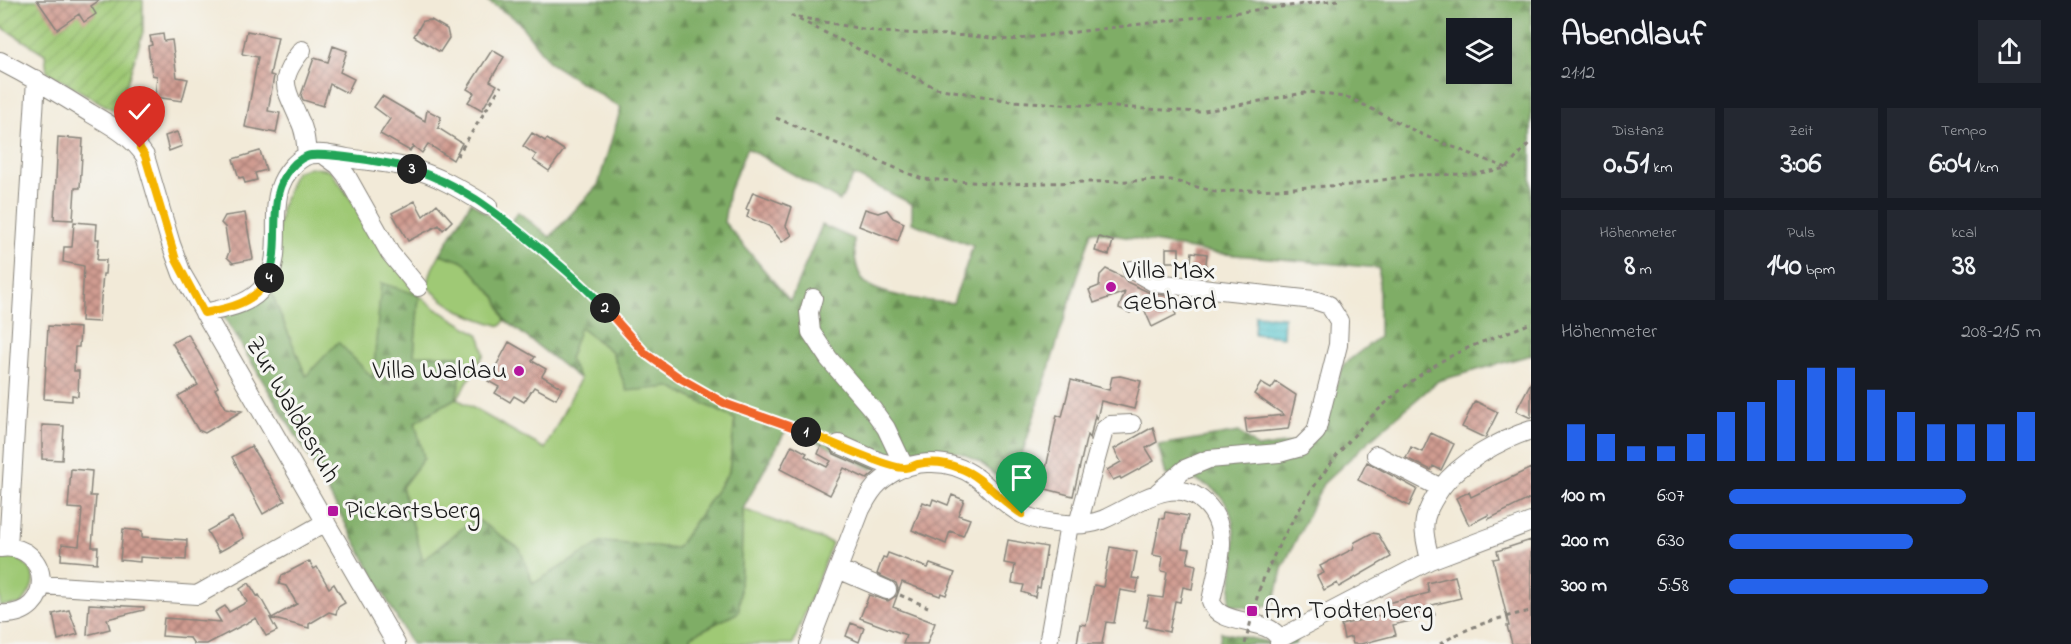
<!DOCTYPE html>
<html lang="de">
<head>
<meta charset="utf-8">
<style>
	:root { --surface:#171b24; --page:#242831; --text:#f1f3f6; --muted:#9ea1a6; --accent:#2563eb }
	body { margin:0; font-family:"Indie Flower",sans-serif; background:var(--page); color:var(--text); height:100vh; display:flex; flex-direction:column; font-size:22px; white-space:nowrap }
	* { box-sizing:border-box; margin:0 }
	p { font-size:20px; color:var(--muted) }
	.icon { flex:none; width:33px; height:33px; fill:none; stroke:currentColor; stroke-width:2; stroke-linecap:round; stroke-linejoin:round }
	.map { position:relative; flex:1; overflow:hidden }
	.drawer { display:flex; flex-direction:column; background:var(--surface); width:540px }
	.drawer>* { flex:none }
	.buttons { position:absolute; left:1446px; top:18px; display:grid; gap:12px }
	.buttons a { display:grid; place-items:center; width:66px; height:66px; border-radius:0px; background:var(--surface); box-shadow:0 6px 24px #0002; font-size:30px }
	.pin { position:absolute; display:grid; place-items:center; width:51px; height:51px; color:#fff; margin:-62px -26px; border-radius:50% 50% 50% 0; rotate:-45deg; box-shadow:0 0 6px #0007 }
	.pin .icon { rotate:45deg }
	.km { position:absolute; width:30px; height:30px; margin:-15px; border-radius:50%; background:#222; color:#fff; font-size:16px; line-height:30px; text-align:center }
	.round { display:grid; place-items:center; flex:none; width:63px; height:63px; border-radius:0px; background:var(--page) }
	.overview { display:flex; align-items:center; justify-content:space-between; height:102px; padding:0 30px }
	h1 { font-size:33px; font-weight:700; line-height:45px }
	.stats { display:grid; grid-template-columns:repeat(3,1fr); gap:9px; height:102px; padding:6px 30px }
	.stats div { display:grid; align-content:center; border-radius:0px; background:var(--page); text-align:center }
	.stats b { font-size:30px; font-weight:700 }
	.stats small { font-size:16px; font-weight:400 }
	.stats p { font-size:16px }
	.chart { height:168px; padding:12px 30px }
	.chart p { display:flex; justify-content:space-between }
	.chart svg { width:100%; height:108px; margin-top:6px; stroke:var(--accent); stroke-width:6 }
	ul { padding:0 30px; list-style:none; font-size:20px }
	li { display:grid; grid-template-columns:96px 72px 1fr; align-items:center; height:45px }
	li i { height:15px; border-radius:8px; background:var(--accent) }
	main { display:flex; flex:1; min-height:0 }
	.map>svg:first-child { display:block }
	.grass { fill:#9fc975; stroke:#5e7248; stroke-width:1.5 }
	.forest { fill:url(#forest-firs); stroke:#4e6441; stroke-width:1.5; fill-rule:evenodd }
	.garden { fill:url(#garden-furrows); stroke:#5e7248; stroke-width:1.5 }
	.water { fill:url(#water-rules); stroke:#3a7176; stroke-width:1.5 }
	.building { fill:url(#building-cross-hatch) }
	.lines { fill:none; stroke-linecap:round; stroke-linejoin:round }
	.minor-casing { stroke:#87837a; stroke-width:20 }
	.path { stroke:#87837a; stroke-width:3; stroke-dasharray:4.5 4.5; stroke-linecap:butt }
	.minor { stroke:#fff; stroke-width:18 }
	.path-bridge { stroke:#87837a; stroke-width:3; stroke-dasharray:4.5 4.5; stroke-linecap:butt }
	.split-1-casing { stroke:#fff; stroke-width:12 }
	.split-2-casing { stroke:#fff; stroke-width:12 }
	.split-3-casing { stroke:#fff; stroke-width:12 }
	.split-4-casing { stroke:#fff; stroke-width:12 }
	.split-5-casing { stroke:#fff; stroke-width:12 }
	.split-1 { stroke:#f5b400; stroke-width:8 }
	.split-2 { stroke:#f0652b; stroke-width:8 }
	.split-3 { stroke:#22a559; stroke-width:8 }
	.split-4 { stroke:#22a559; stroke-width:8 }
	.split-5 { stroke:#f5b400; stroke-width:8 }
	.poi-dot { fill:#b5179e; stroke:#f6f6f2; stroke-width:2 }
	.labels { text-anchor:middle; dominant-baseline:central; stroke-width:6; stroke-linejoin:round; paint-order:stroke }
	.poi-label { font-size:27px; fill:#1c1c1c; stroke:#f6f6f2; text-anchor:start }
	.street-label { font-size:27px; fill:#1c1c1c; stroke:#f6f6f2 }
</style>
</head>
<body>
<main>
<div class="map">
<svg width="1531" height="644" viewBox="0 0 1531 644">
	<defs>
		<pattern id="forest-firs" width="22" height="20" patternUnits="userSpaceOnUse" patternTransform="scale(1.5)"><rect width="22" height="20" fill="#7fad66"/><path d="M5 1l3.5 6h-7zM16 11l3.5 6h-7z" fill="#678c53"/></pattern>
		<pattern id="garden-furrows" width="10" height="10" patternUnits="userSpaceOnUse" patternTransform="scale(1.5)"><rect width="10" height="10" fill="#9fc975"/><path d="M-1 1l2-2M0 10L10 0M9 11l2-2" fill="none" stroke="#88ac65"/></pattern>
		<pattern id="water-rules" width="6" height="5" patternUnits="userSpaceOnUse" patternTransform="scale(1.5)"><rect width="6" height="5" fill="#59c6cf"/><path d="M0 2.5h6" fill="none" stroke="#4daab1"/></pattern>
		<pattern id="building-cross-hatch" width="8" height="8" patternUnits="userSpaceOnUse" patternTransform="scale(1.5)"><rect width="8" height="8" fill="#d09c91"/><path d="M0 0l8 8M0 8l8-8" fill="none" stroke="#a87e76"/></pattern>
	</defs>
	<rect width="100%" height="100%" fill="#f6f6f2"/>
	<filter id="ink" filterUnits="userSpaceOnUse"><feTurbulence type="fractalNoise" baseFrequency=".0167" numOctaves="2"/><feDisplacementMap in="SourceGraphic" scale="12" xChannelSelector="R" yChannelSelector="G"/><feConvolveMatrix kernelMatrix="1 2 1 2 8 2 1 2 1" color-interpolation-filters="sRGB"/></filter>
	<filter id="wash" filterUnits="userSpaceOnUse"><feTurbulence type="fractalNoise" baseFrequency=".008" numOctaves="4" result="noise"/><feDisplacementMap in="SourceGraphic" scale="24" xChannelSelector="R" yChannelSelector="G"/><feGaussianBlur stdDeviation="1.35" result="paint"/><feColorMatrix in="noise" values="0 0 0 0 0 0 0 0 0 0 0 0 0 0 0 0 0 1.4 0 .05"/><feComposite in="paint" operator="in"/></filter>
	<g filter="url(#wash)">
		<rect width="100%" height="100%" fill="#f2ead8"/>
		<path class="grass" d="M310 167 330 170 419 295 435 308 478 334 481 340 484 354 457 399 545 449 580 379 569 359 579 327 612 352 627 390 670 387 735 418 729 472 677 548 602 542 533 584 520 549 423 561 402 487 424 458 414 421 456 398 414 355 419 295 381 284 374 379 306 377 269 287 282 206 295 172Z
			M440 254 464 261 496 298 505 320 501 326C470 317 450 309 427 286L432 269Z
			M743 509 832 543 793 644H691V636L739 612Z
			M11 555C37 567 40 582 21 604L0 606V556Z"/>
		<path class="forest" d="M486 0H1531V355L1438 381 1370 440 1323 484 1282 569 1275 602 1257 610 1229 604C1236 543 1251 480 1166 475L1158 445 1239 432 1258 448 1296 442 1324 416 1344 364 1379 337V268L1213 253 1092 231 1011 490C1001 480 990 469 979 462 955 447 922 445 896 455 888 458 880 465 872 469L820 443 786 430 743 509 739 612 691 636V644H411L313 464 223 315 269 287 306 376 338 342 373 378 381 283 419 295 414 355 465 356 456 398 415 422 424 458 402 487 423 560 475 518 520 549 533 584 602 542 677 548 729 472 735 419 670 387 627 391 612 352 580 327 569 359 580 379 505 320 496 298 464 262 440 254 471 202 506 228 518 212 550 237 598 185 621 108 550 63 517 20ZM1456 28H1502V74H1456ZM747 148 840 201 854 175 912 204V223L973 246 953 303C935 302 874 296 863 280 855 269 854 252 854 239L822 225 790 301 724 222 729 191Z
			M1221 632 1268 642 1297 636 1295 644H1219Z"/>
		<path class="garden" d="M0 0H143V32L118 113 47 72 45 54 0 26Z"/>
		<path class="water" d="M1255 315 1284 317 1283 337 1254 334Z"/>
		<g id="blocks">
			<path class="building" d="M37 0H100L91 6 96 14 84 22 79 14 57 29Z
				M431 20 447 29 449 38 440 52 414 36 423 21Z
				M247 31 278 37 270 75 274 76 268 111 280 113 276 133 245 127 258 57 242 54Z
				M163 34 164 41 172 40 177 77 188 79 182 101 155 97 157 76 152 75 148 46 152 45 150 36Z
				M333 46 347 51 340 72 354 79 347 93 330 84 323 106 303 100 301 95 314 58 328 62Z
				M492 50 504 57 490 81 497 85 482 110 468 102 474 93 467 89Z
				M382 96 425 121 427 110 441 117 438 128 462 143 453 160 428 144 422 153 413 146 410 151 380 134 390 119 374 107Z
				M177 132 182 146 169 151 165 136Z
				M532 133 545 141 547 139 564 150 549 171 533 160 536 155 523 146Z
				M58 137 83 139 80 188H75L73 220 54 219Z
				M260 151 266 170 255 173 257 180 245 183 243 177 239 178 233 159Z
				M753 192 792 207 786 226 792 235 782 242 769 226 747 217 749 210 746 209Z
				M415 201 423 216 437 204 452 221 443 230 439 225 408 241 392 213Z
				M865 209 878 213 887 210 893 218 904 223 898 241 859 226Z
				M245 213 253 259 233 263 227 257 229 252 225 227 221 223 225 216Z
				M74 222 97 224 96 239H99L97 260H106L105 274H103L99 322 81 321 84 266 63 262 64 247H72Z
				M1099 237 1113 241 1109 255 1095 251Z
				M1166 248H1179V262H1166Z
				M1192 252 1207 254 1205 272 1190 270Z
				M1106 269 1123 277 1127 282 1150 293 1169 296 1176 315 1152 327 1138 295 1130 313 1119 308 1125 292 1094 303 1089 290 1099 286 1100 275Z
				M48 326 80 328 79 347H75L74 371H79L78 396 72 395V401L44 399Z
				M188 334 218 387 215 389 226 408 242 411 205 433 198 430 178 396 198 385 172 343Z
				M509 342 535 357 532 361 546 369 542 376 562 388 556 399 534 387 524 402 514 396 510 402 495 393 499 387 488 381Z
				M1120 376 1141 381 1134 409 1101 401 1097 419 1095 415 1090 439 1087 435 1073 496 1042 488 1057 415 1062 417 1071 380 1109 390 1112 377Z
				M1276 382 1296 395 1288 429 1247 433 1245 419 1284 415 1254 394 1261 383 1271 389Z
				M1531 382V418L1516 411Z
				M1475 401 1498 412 1485 438 1462 427Z
				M42 425 64 426 62 460 42 459Z
				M1153 427 1157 442 1146 448 1154 461 1121 479 1120 477 1113 480 1107 470 1121 462 1114 449Z
				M1431 433 1454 444 1441 470 1433 466 1431 470 1406 458 1411 447 1422 452Z
				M822 444 828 447 834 454 875 472 867 479 844 468 830 495 780 469 792 445 807 453 805 456 827 467 831 461 818 454Z
				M251 446 285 501 263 514 232 457Z
				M1367 462 1417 489 1409 506 1358 480Z
				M1531 468V498L1489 519 1488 515 1469 525 1456 498 1469 492 1471 497Z
				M71 469 92 471 90 496H96L92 547H98L97 563 61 560 62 544 79 546 82 509 68 508Z
				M952 495 964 500 958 515 970 519 963 536 950 531 946 544 912 530 923 502 931 505 933 499 948 505Z
				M1165 512 1188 516 1182 548 1190 549 1187 563 1196 565 1192 589 1183 587 1180 602 1175 601 1169 632 1146 627 1148 620H1144L1149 596 1163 598 1167 572 1161 571 1163 557 1153 555 1160 518 1164 519Z
				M232 517 244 538 219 552 207 531Z
				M123 529 142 531V537L187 540 186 560 140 557V562L120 560Z
				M1372 533 1378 534 1391 557 1339 587 1337 583 1324 590 1317 576 1324 573 1320 566 1353 549 1355 542Z
				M1008 540 1047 547 1040 588 1037 587 1035 597 1022 592 1024 585 1012 583 1015 565 1004 563Z
				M1531 540V644H1512L1507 626H1509L1493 559 1499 558 1497 551Z
				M1110 547 1137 552 1132 578 1139 579 1136 593 1120 590 1114 623 1106 622 1102 644H1077L1080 624 1086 625 1094 585 1103 587Z
				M888 553 928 568 930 564 955 573 946 595 941 593 940 596 902 582 893 607 935 623 927 644H903L906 635 860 618 869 595 888 601 897 595 898 589 896 583 877 574 883 557 886 558Z
				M309 561 314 569 317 567 329 588 334 584 345 603 338 607 336 614 329 612 309 624V628L270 618 277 631 266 636 256 618 207 644H194L190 638 162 636 164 618 221 622 215 612 225 606 229 612 247 602 240 589 249 583 257 596 259 595 272 618 297 604 286 586 279 584 282 575Z
				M1455 576 1461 598 1432 605 1435 615 1393 625 1396 635 1361 644H1353L1351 637 1344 639 1341 625 1390 613 1387 603 1429 593 1427 583Z
				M89 604 144 607V610L107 619 110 629 87 635Z
				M69 610 78 634 58 640 53 614Z
				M851 623 864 628 859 642 846 636Z"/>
		</g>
	</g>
	<g filter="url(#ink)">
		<use href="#blocks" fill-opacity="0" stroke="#87837a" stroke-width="1.5"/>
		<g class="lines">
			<g class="minor-casing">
				<path id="minor" d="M302 50C277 81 285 86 299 119 305 130 306 143 307 156
					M0 61C31 77 60 94 90 113 110 125 132 136 145 156L171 244 182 274 396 644
					M324 155 338 165 346 175 390 253 418 287
					M1132 270 1155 283 1314 300 1329 305 1339 321 1338 345 1316 432 1301 447 1279 453 1209 459 1185 469 1158 492
					M813 298 809 312 811 332 829 359 873 410 886 428 905 468
					M204 313C226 308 251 305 265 285 284 257 270 218 280 187 284 175 295 161 306 156 318 151 335 156 347 158 367 161 387 163 406 167 436 174 462 190 488 206
					M839 444 880 462 905 468
					M1376 455 1441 488C1460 462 1500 440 1531 430
					M1078 524 1104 430 1110 425 1132 424
					M8 547 36 79
					M0 548C52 541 57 618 0 614
					M1430 560C1422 526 1420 518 1441 488
					M838 569 887 590
					M41 585 197 595 326 522
					M1279 639 1430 560 1531 522
					M809 644 861 509C866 500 871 490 879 483 905 459 947 456 976 477 992 489 1004 505 1022 514 1035 521 1051 523 1066 524 1077 525 1091 524 1102 520 1134 507 1173 472 1205 503 1233 529 1217 569 1211 601 1218 628 1270 616 1279 639V644
					M1048 644 1069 525"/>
			</g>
			<path class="path" d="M1338 0 1010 40 972 36 879 32 792 16 936 88 1011 101 1199 112 1310 92 1350 98 1425 136 1507 168
				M776 118 922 179 1004 184 1171 180 1216 192 1350 185 1414 175 1475 174 1507 168 1531 141
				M457 156 501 86
				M501 217 582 283 647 354 679 378 724 403 824 439
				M1259 590C1293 501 1371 394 1459 352 1482 341 1507 333 1531 323
				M900 595 928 607
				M1440 644C1469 626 1497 618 1531 611"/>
			<use href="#minor" class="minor"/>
			<path class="path-bridge" d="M1245 644 1259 590"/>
		</g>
	</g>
	<g class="lines" filter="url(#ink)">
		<g class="split-1-casing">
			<path id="split-1" d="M806 432C825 439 889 469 905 468 910 468 914 465 918 464 932 461 947 463 959 468 983 476 1000 501 1022 514"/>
		</g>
		<g class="split-2-casing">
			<path id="split-2" d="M605 308 646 354 680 378 724 403 806 432"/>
		</g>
		<g class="split-3-casing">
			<path id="split-3" d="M412 169C465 186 495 212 537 246 561 266 583 284 605 308"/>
		</g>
		<g class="split-4-casing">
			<path id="split-4" d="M269 278C278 252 273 226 277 200 279 184 290 162 307 156 321 151 396 164 412 169"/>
		</g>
		<g class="split-5-casing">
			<path id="split-5" d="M140 148 145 156 176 260 204 313C230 308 255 303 269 278"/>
		</g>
		<use href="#split-1" class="split-1"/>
		<use href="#split-2" class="split-2"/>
		<use href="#split-3" class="split-3"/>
		<use href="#split-4" class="split-4"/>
		<use href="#split-5" class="split-5"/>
	</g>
	<g class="poi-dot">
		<circle cx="1111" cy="287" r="6"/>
		<circle cx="519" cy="371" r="6"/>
		<rect x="327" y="505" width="12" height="12" rx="3"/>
		<rect x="1246" y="605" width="12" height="12" rx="3"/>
	</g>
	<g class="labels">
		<g class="poi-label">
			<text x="1123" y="271">Villa Max<tspan x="1123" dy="31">Gebhard</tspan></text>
			<text x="507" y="371" text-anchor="end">Villa Waldau</text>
			<text x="345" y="511">Pickartsberg</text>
			<text x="1264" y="611">Am Todtenberg</text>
		</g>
		<g class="street-label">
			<text transform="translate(292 410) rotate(60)">Zur Waldesruh</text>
		</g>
	</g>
</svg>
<div class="buttons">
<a><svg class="icon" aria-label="layers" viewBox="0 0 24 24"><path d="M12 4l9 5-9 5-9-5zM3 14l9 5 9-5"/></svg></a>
</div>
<div class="pin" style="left:1022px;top:514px;background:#1e9e55"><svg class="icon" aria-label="arrive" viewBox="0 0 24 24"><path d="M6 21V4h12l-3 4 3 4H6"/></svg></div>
<div class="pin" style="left:140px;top:148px;background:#d93025"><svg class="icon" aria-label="check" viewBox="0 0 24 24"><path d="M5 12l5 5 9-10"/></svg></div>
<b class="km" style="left:806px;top:432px">1</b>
<b class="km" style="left:605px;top:308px">2</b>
<b class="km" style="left:412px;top:169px">3</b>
<b class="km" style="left:269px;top:278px">4</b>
</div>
<section class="drawer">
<div class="overview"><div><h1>Abendlauf</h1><p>21:12</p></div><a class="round"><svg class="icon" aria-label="share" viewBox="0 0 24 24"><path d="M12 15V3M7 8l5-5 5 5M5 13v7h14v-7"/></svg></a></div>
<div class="stats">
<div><p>Distanz</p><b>0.51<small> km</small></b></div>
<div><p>Zeit</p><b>3:06</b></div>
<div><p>Tempo</p><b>6:04<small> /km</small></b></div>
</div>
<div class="stats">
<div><p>Höhenmeter</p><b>8<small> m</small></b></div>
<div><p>Puls</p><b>140<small> bpm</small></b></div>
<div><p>kcal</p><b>38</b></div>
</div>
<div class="chart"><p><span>Höhenmeter</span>208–215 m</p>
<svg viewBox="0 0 160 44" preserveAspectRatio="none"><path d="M5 44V29M15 44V33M25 44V38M35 44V38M45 44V33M55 44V24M65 44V20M75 44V11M85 44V6M95 44V6M105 44V15M115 44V24M125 44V29M135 44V29M145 44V29M155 44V24"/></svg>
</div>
<ul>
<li><b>100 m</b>6:07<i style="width:76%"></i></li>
<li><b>200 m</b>6:30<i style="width:59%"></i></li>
<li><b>300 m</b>5:58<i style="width:83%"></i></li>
</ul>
</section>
</main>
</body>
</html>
